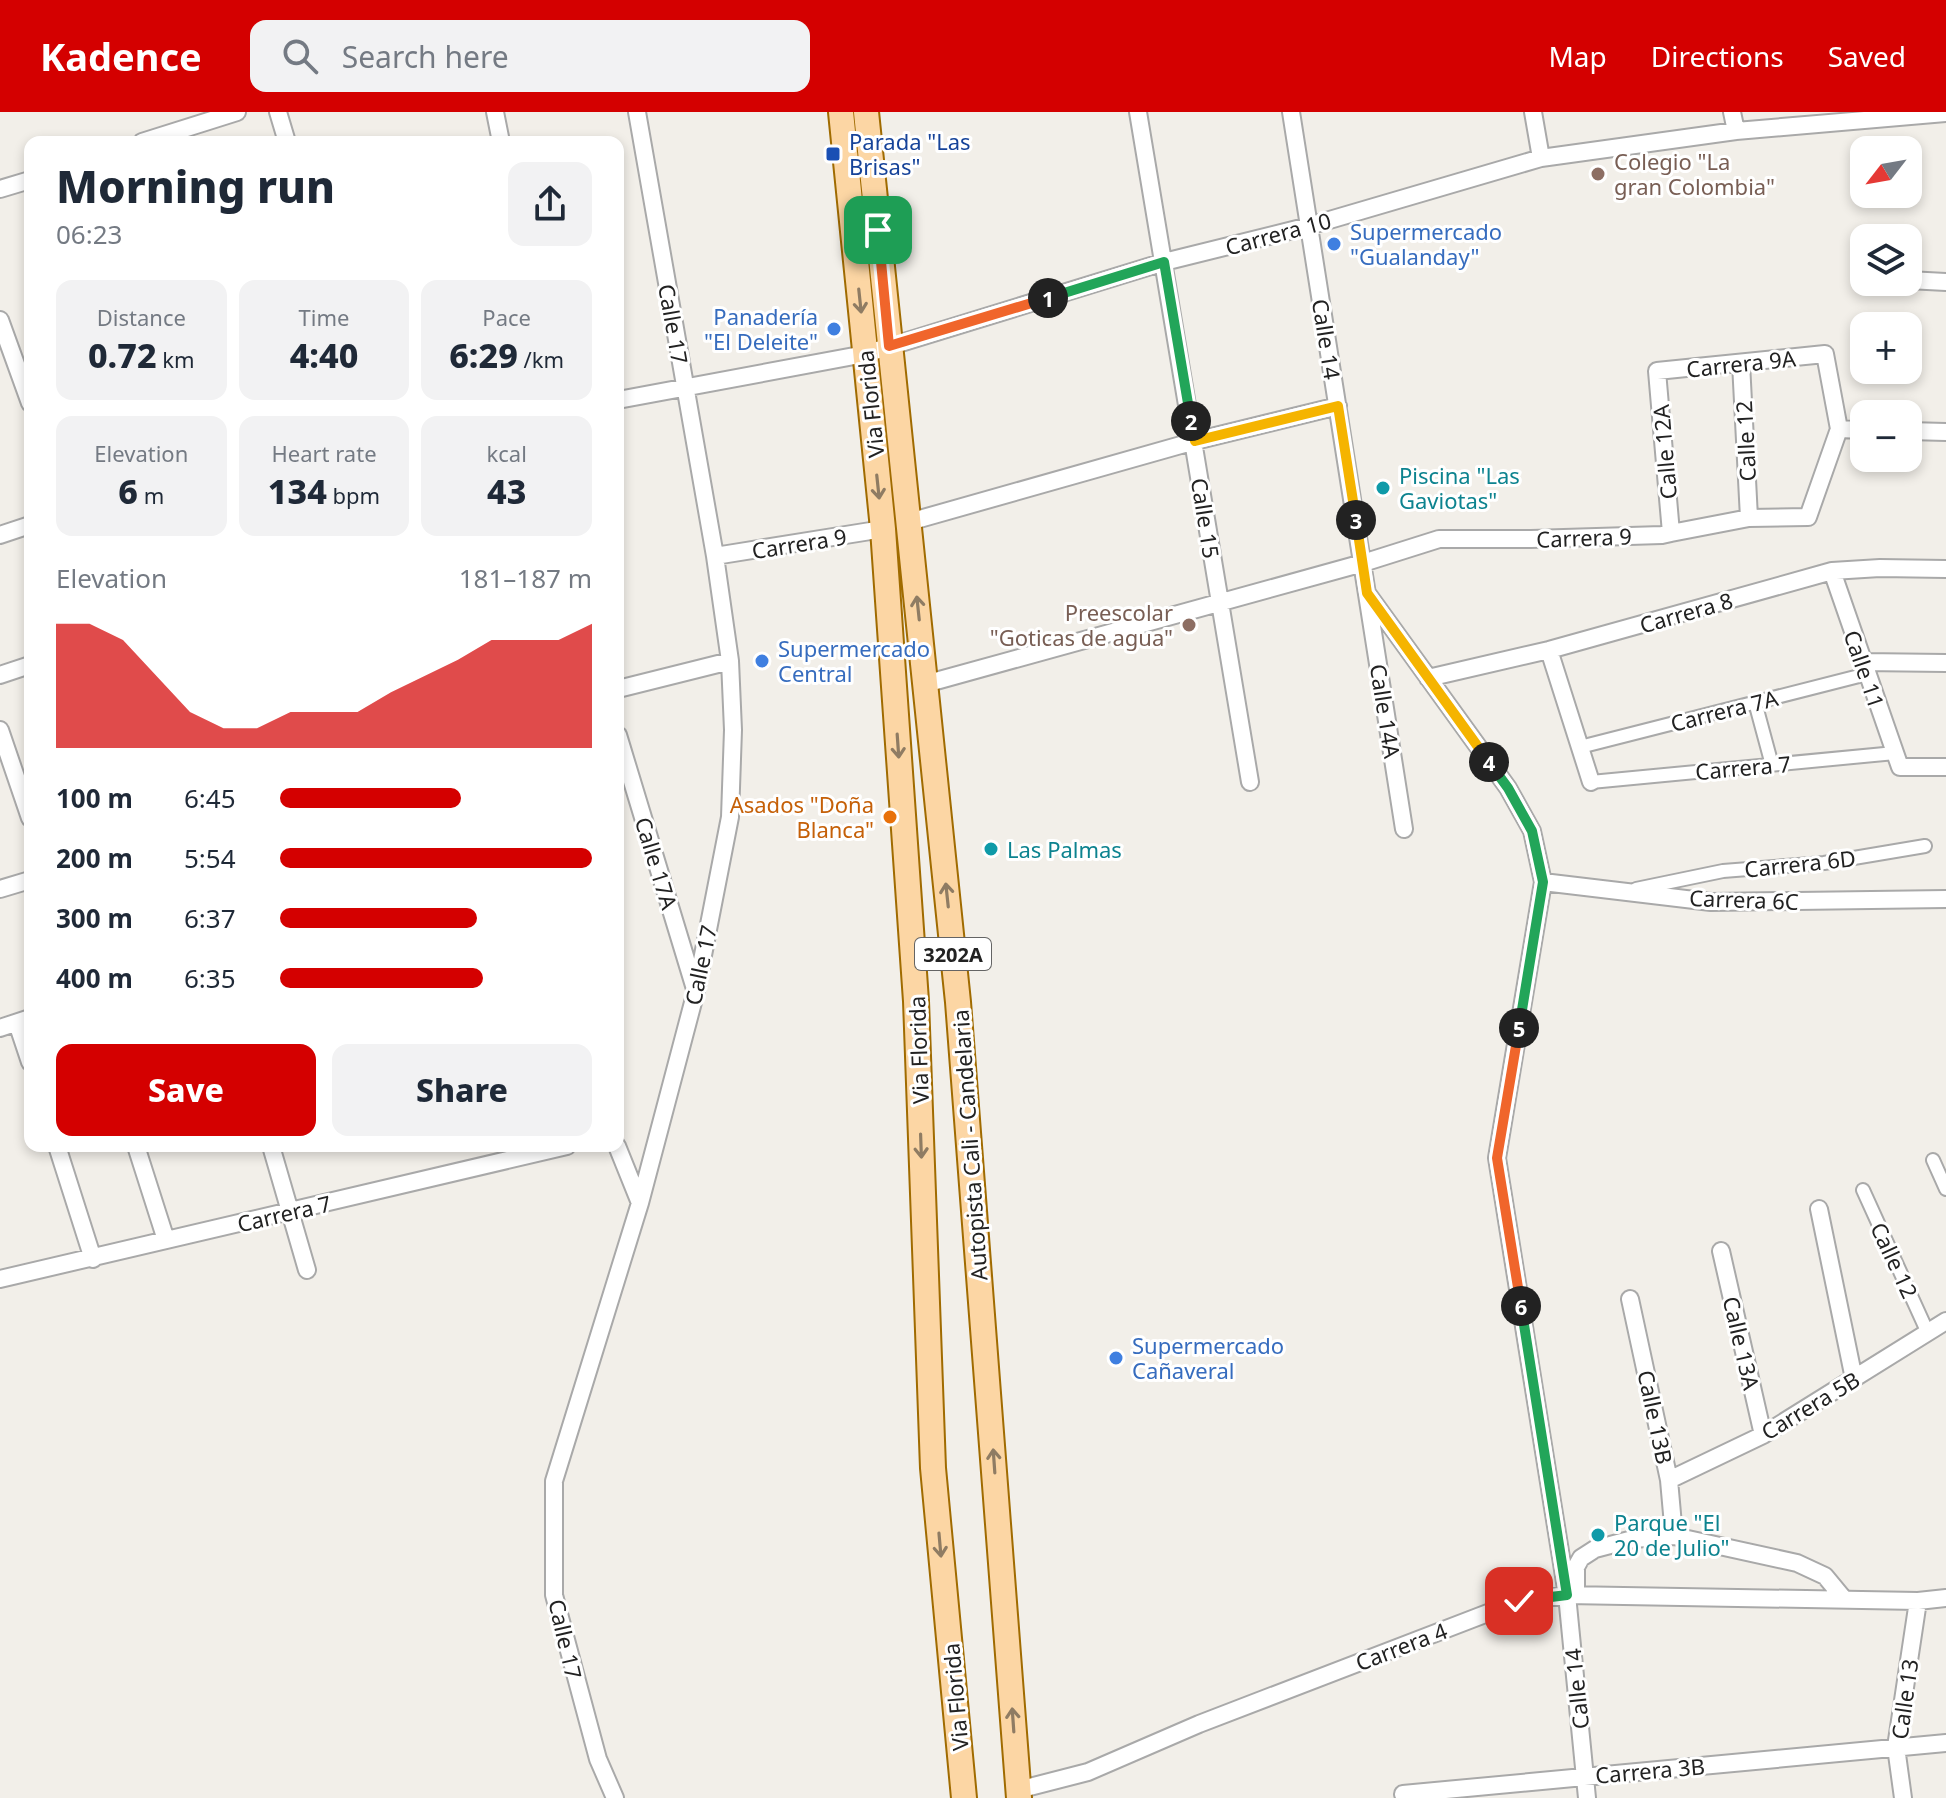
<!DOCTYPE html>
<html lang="en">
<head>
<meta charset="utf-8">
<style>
	:root { --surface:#fff; --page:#f2f2f3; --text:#1f2937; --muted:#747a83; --accent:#d40000 }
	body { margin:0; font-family:"Noto Sans",sans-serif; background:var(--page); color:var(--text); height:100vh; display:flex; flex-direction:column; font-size:30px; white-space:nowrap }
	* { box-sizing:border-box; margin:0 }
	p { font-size:26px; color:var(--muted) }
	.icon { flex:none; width:44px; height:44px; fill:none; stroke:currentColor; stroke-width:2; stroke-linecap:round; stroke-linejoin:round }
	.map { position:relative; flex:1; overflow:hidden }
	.details { position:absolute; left:24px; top:24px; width:600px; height:1016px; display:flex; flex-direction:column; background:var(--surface); border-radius:16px; box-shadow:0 4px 12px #0003 }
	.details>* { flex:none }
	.needle { width:52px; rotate:239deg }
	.controls { position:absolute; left:1850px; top:24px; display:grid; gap:16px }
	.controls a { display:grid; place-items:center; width:72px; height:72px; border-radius:16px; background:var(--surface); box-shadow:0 4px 12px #0003; font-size:40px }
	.pin { position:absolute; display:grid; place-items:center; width:68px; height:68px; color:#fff; margin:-34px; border-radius:16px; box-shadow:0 4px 12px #0006 }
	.km { position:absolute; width:40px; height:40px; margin:-20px; border-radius:50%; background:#222; color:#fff; font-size:22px; line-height:40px; text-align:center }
	.round { display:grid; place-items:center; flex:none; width:84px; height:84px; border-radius:16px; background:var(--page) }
	.head { display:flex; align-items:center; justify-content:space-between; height:136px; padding:0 32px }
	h1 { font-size:44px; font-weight:800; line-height:60px }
	.stats { display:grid; grid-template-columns:repeat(3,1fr); gap:12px; height:136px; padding:8px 32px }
	.stats div { display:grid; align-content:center; border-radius:16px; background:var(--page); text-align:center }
	.stats b { font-size:34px; font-weight:800 }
	.stats small { font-size:22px; font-weight:400 }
	.stats p { font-size:22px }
	.chart { height:224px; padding:16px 32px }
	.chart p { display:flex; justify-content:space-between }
	.chart svg { width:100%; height:144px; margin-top:8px; fill:var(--accent); opacity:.7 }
	.cta { display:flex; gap:16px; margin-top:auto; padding:16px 32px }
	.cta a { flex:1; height:92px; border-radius:16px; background:var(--accent); color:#fff; font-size:32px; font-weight:800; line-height:92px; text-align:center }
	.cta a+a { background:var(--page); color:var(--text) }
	ul { padding:0 32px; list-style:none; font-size:26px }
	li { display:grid; grid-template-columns:128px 96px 1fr; align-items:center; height:60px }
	li i { height:20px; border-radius:10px; background:var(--accent) }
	header { display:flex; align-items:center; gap:48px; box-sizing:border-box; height:112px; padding:0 40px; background:var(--accent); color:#fff }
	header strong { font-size:38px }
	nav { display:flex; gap:44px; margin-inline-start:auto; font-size:28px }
	.search { width:560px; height:72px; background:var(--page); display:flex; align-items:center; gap:20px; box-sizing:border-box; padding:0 28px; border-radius:16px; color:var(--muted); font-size:30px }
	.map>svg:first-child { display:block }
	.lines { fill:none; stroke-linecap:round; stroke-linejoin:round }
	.pedestrian-casing { stroke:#a9a9a9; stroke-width:16 }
	.minor-casing { stroke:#a9a9a9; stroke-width:20 }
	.primary-casing { stroke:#a06b00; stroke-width:28 }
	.pedestrian { stroke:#fff; stroke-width:12 }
	.minor { stroke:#fff; stroke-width:16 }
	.primary { stroke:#fcd6a4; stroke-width:24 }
	.oneway { stroke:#8f7c63 }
	.split-1-casing { stroke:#fff; stroke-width:16 }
	.split-2-casing { stroke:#fff; stroke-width:16 }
	.split-3-casing { stroke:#fff; stroke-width:16 }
	.split-4-casing { stroke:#fff; stroke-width:16 }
	.split-5-casing { stroke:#fff; stroke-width:16 }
	.split-6-casing { stroke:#fff; stroke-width:16 }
	.split-7-casing { stroke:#fff; stroke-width:16 }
	.split-1 { stroke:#f0652b; stroke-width:10 }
	.split-2 { stroke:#22a559; stroke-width:10 }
	.split-3 { stroke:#f5b400; stroke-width:10 }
	.split-4 { stroke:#f5b400; stroke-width:10 }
	.split-5 { stroke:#22a559; stroke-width:10 }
	.split-6 { stroke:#f0652b; stroke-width:10 }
	.split-7 { stroke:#22a559; stroke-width:10 }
	.transit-dot { fill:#1a4fb4; stroke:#fff; stroke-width:3 }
	.education-dot { fill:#8d6e63; stroke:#fff; stroke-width:3 }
	.shop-dot { fill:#3f7fe0; stroke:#fff; stroke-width:3 }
	.culture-dot { fill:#0f9aa8; stroke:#fff; stroke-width:3 }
	.food-dot { fill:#e8710a; stroke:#fff; stroke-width:3 }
	.labels { text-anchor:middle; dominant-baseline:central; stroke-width:6; stroke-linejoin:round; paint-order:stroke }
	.shield { fill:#fff; stroke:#646464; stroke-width:2 }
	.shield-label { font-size:20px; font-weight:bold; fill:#222 }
	.transit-label { font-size:22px; fill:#164399; stroke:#fff; text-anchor:start }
	.education-label { font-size:22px; fill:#785e54; stroke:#fff; text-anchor:start }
	.shop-label { font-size:22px; fill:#366cbe; stroke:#fff; text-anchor:start }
	.street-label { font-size:22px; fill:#222; stroke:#fff }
	.culture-label { font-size:22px; fill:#0d838f; stroke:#fff; text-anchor:start }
	.food-label { font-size:22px; fill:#c56008; stroke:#fff; text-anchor:end }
</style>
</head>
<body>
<header>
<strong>Kadence</strong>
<div class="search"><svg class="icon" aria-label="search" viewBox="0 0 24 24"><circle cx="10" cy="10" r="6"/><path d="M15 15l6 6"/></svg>Search here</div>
<nav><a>Map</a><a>Directions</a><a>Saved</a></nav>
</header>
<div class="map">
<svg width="1946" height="1686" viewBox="0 0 1946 1686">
	<rect width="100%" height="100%" fill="#f2efe9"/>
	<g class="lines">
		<g class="pedestrian-casing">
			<path id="pedestrian" d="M1755 590 1772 653
				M1580 635 1867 562
				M1591 670 1895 641
				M1636 777 1723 759 1824 751 1925 734
				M1933 1048 1946 1077
				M1863 1078 1927 1219"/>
		</g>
		<g class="minor-casing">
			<path id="minor" d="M278 0 287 30
				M495 0 501 30
				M1138 0 1250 670
				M1291 0 1404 717
				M1533 0 1541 46
				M1732 0 1736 19
				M142 30 237 0
				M0 77 30 68
				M1908 168 1946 170
				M0 208 30 291
				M1741 251 1749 406
				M618 288 865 242 1164 150 1309 114 1541 46 1736 19 1946 1
				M1839 317 1864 318
				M1908 319 1946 320
				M909 410 1195 329 1338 294
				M0 423 30 413
				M715 444 883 417
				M1832 459 1900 655H1946
				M1367 481 1508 676 1532 719 1543 770 1497 1046 1567 1483 1587 1686
				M1549 538 1591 670
				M1862 550 1946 551
				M0 563 30 553
				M1428 566 1549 538 1832 459 1880 456 1946 457
				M925 572 1363 451 1439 427H1531L1662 423 1671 421 1749 406 1808 405 1839 317 1825 242 1657 259 1671 421
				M618 577 730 549
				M0 618 30 706
				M618 623 695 877
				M1543 770 1711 790 1946 787
				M0 777 30 768
				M17 911 30 950
				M0 916 30 906
				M57 1034 93 1147
				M136 1034 166 1128
				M271 1034 307 1158
				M617 1034 640 1091
				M1819 1097 1854 1267
				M1721 1139 1763 1323
				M0 1167 567 1034
				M1630 1187 1669 1368 1674 1424
				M1669 1368 1763 1323 1946 1209
				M1576 1483V1455L1581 1446 1595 1437 1633 1427 1674 1424 1797 1451 1825 1464 1844 1487
				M1018 1678 1088 1660 1199 1612 1519 1489 1567 1483 1918 1489 1946 1486
				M1403 1682 1946 1631
				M615 1686 598 1647 554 1483V1369L640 1091 696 879 730 705 733 618 730 549 715 444 637 0
				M1903 1686 1896 1635 1918 1489"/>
		</g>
		<g class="primary-casing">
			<path id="primary" d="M841 0 883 417 916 889 933 1356 964 1686
				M866 0 958 890 1019 1686"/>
		</g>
		<use href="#pedestrian" class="pedestrian"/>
		<use href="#minor" class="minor"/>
		<use href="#primary" class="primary"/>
	</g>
	<defs><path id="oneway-shaft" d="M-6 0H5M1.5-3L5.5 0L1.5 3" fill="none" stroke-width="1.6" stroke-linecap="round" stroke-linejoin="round" transform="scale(2)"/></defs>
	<g class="oneway">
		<use href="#oneway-shaft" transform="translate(860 189) rotate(84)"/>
		<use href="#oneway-shaft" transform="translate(878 375) rotate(84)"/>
		<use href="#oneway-shaft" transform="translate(918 496) rotate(-96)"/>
		<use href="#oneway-shaft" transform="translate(898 634) rotate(86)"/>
		<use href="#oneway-shaft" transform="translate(947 783) rotate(-96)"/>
		<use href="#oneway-shaft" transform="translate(921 1034) rotate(88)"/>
		<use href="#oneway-shaft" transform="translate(994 1349) rotate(-94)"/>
		<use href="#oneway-shaft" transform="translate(940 1433) rotate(85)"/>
		<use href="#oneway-shaft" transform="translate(1013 1608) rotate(-94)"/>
	</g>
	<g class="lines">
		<g class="split-1-casing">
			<path id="split-1" d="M878 118 889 234 1048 186"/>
		</g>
		<g class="split-2-casing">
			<path id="split-2" d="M1048 186 1164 150 1191 309"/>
		</g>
		<g class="split-3-casing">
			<path id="split-3" d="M1191 309 1195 329 1338 294 1356 408"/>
		</g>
		<g class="split-4-casing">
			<path id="split-4" d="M1356 408 1367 481 1489 650"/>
		</g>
		<g class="split-5-casing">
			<path id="split-5" d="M1489 650 1508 676 1532 719 1543 770 1519 916"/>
		</g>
		<g class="split-6-casing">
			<path id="split-6" d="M1519 916 1497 1046 1521 1194"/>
		</g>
		<g class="split-7-casing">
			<path id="split-7" d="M1519 1489 1567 1483 1521 1194"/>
		</g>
		<use href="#split-1" class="split-1"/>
		<use href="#split-2" class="split-2"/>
		<use href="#split-3" class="split-3"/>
		<use href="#split-4" class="split-4"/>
		<use href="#split-5" class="split-5"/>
		<use href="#split-6" class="split-6"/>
		<use href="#split-7" class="split-7"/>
	</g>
	<rect class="transit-dot" x="825" y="34" width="16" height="16" rx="4"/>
	<g class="education-dot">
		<circle cx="1598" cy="62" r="8"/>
		<circle cx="1189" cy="513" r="8"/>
	</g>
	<g class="shop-dot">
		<circle cx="1334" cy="132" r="8"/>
		<circle cx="834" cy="217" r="8"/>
		<circle cx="762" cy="549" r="8"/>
		<circle cx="1116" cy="1246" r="8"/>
	</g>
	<g class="culture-dot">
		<circle cx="1383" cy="376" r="8"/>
		<circle cx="991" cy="737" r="8"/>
		<circle cx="1598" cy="1423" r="8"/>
	</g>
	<circle class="food-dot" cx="890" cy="705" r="8"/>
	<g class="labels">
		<rect class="shield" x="915" y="826" width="76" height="32" rx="6"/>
		<g class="shield-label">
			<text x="953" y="842">3202A</text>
		</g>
		<g class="transit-label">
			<text x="849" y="29">Parada "Las<tspan x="849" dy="25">Brisas"</tspan></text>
		</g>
		<g class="education-label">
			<text x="1614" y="49">Colegio "La<tspan x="1614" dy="25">gran Colombia"</tspan></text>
			<text x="1173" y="500" text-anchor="end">Preescolar<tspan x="1173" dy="25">"Goticas de agua"</tspan></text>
		</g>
		<g class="shop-label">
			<text x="1350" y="119">Supermercado<tspan x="1350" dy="25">"Gualanday"</tspan></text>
			<text x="818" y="204" text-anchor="end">Panadería<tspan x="818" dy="25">"El Deleite"</tspan></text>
			<text x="778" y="536">Supermercado<tspan x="778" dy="25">Central</tspan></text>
			<text x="1132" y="1233">Supermercado<tspan x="1132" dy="25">Cañaveral</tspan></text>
		</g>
		<g class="street-label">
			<text transform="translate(1278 121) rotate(-15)">Carrera 10</text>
			<text transform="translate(674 212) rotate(80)">Calle 17</text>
			<text transform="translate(1327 227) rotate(81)">Calle 14</text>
			<text transform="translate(1741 251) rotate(-6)">Carrera 9A</text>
			<text transform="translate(870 292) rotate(-96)">Via Florida</text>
			<text transform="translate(1745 329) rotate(-93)">Calle 12</text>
			<text transform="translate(1664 340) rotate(-95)">Calle 12A</text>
			<text transform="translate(1206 406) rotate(81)">Calle 15</text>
			<text transform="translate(1584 425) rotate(-2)">Carrera 9</text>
			<text transform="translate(799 431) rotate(-9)">Carrera 9</text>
			<text transform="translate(1686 500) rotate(-16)">Carrera 8</text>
			<text transform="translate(1865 557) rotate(71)">Calle 11</text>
			<text transform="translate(1724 598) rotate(-14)">Carrera 7A</text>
			<text transform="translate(1386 599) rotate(81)">Calle 14A</text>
			<text transform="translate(1743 655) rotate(-5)">Carrera 7</text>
			<text transform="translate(657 751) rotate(73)">Calle 17A</text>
			<text transform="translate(1800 751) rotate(-6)">Carrera 6D</text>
			<text transform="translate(1744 787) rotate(2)">Carrera 6C</text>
			<text transform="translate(700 853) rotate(-78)">Calle 17</text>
			<text transform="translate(918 938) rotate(-92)">Via Florida</text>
			<text transform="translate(969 1033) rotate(-94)">Autopista Cali - Candelaria</text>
			<text transform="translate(284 1101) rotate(-13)">Carrera 7</text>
			<text transform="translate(1895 1148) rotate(65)">Calle 12</text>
			<text transform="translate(1742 1231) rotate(77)">Calle 13A</text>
			<text transform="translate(1810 1293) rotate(-31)">Carrera 5B</text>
			<text transform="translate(1656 1305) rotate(78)">Calle 13B</text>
			<text transform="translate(566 1527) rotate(77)">Calle 17</text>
			<text transform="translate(1401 1534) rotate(-21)">Carrera 4</text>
			<text transform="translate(1576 1577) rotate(-96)">Calle 14</text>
			<text transform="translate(955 1585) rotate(-95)">Via Florida</text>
			<text transform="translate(1904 1587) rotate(-82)">Calle 13</text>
			<text transform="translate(1650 1658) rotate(-5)">Carrera 3B</text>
		</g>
		<g class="culture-label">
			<text x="1399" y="363">Piscina "Las<tspan x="1399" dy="25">Gaviotas"</tspan></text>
			<text x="1007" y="737">Las Palmas</text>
			<text x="1614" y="1410">Parque "El<tspan x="1614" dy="25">20 de Julio"</tspan></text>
		</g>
		<g class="food-label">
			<text x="874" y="692">Asados "Doña<tspan x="874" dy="25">Blanca"</tspan></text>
		</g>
	</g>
</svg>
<div class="controls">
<a><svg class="needle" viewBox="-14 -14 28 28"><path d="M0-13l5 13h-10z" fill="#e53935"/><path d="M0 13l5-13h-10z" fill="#747a83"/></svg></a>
<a><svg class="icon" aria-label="layers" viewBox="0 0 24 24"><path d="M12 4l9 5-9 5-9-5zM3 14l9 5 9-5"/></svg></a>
<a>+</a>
<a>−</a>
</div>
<div class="pin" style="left:878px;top:118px;background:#1e9e55"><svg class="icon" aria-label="arrive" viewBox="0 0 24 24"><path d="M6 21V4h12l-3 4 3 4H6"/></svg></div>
<div class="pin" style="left:1519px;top:1489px;background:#d93025"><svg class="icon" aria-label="check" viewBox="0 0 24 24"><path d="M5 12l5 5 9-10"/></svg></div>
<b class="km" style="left:1048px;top:186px">1</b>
<b class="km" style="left:1191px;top:309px">2</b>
<b class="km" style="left:1356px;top:408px">3</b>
<b class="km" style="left:1489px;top:650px">4</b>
<b class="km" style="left:1519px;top:916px">5</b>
<b class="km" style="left:1521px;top:1194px">6</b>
<section class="details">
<div class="head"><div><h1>Morning run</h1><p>06:23</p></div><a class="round"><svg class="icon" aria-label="share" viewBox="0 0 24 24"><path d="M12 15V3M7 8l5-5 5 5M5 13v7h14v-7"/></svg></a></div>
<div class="stats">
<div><p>Distance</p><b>0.72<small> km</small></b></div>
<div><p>Time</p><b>4:40</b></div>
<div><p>Pace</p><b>6:29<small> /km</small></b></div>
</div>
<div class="stats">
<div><p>Elevation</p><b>6<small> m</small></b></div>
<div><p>Heart rate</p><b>134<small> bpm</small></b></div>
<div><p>kcal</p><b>43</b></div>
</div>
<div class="chart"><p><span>Elevation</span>181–187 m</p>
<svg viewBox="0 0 160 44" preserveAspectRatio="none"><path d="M0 44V6L10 6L20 11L30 22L40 33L50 38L60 38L70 33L80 33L90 33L100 27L110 22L120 17L130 11L140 11L150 11L160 6V44z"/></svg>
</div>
<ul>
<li><b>100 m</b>6:45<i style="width:58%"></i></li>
<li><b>200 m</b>5:54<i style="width:100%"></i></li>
<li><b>300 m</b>6:37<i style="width:63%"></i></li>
<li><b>400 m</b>6:35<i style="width:65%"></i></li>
</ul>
<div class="cta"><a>Save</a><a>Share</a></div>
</section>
</div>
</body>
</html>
